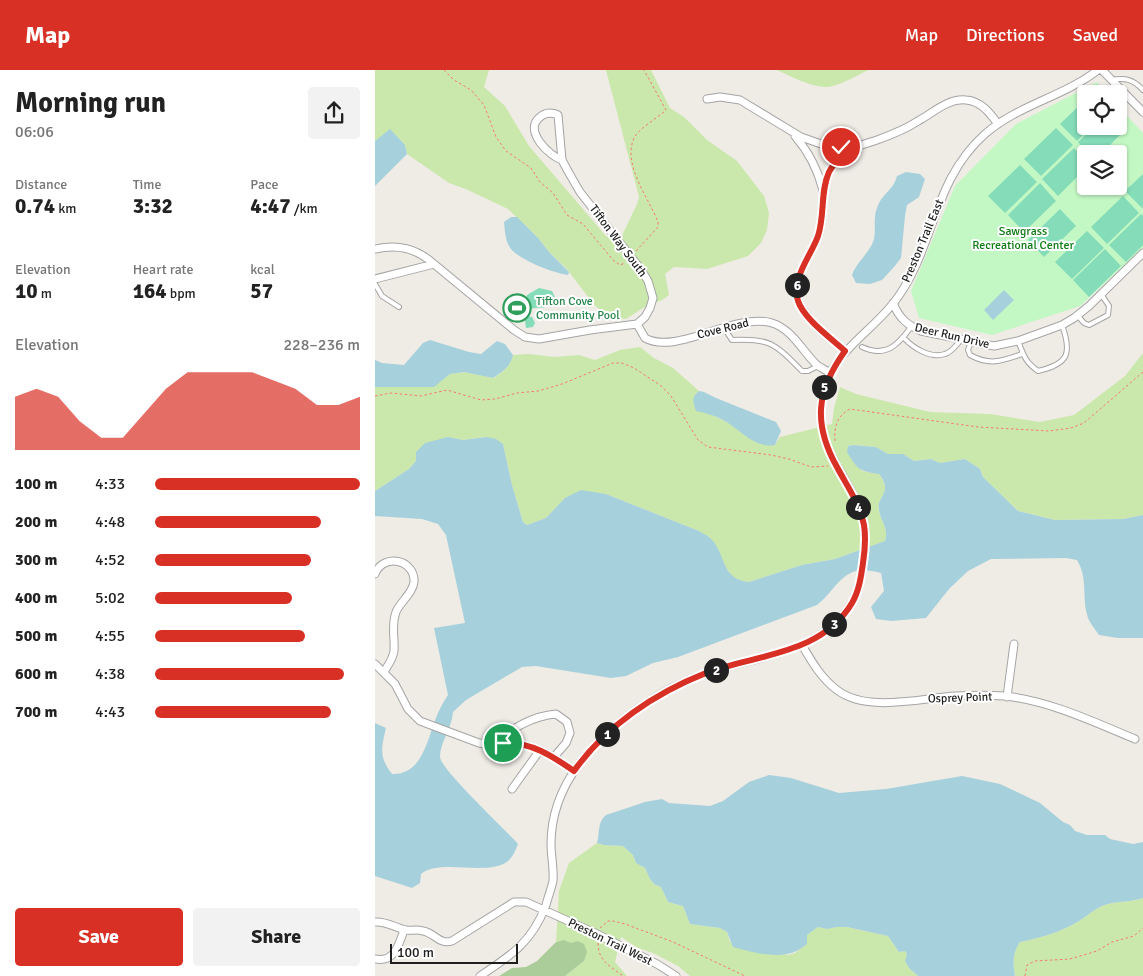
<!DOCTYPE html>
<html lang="en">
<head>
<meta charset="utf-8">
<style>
	:root { --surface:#fff; --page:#f2f2f2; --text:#222; --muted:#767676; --accent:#d93025 }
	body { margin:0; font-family:Signika,sans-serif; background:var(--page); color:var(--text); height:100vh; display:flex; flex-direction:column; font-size:19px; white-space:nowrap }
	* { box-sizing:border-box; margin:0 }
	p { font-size:16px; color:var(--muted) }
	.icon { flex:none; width:28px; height:28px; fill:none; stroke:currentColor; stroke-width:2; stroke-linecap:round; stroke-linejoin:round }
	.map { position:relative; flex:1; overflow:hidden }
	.panel { display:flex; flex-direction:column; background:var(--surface); width:375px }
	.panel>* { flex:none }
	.controls { position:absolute; left:702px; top:15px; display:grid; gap:10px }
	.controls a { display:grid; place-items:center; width:50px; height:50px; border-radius:5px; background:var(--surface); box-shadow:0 1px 4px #0004; font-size:25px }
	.scale { position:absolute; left:15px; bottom:12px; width:128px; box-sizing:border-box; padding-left:5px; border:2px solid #1e1e1e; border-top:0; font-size:14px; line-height:18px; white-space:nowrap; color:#1e1e1e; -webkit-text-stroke:4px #fff; paint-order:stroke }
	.pin { position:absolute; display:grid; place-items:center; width:42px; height:42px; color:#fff; margin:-21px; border:2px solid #fff; border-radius:50%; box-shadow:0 1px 5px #0007 }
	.km { position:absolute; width:25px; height:25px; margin:-12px; border-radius:50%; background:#222; color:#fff; font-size:14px; line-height:25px; text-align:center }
	.round { display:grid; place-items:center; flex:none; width:52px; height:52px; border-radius:5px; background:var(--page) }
	.head { display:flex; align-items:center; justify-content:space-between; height:85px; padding:0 15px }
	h1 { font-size:28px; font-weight:700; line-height:38px }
	.figures { display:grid; grid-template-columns:repeat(3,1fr); gap:8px; height:85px; padding:5px 15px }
	.figures div { display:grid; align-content:center }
	.figures b { font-size:21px; font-weight:700 }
	.figures small { font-size:14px; font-weight:400 }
	.figures p { font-size:14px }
	.chart { height:140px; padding:10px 15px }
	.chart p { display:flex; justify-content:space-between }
	.chart svg { width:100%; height:90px; margin-top:5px; fill:var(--accent); opacity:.7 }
	.cta { display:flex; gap:10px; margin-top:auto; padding:10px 15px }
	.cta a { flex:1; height:58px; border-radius:5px; background:var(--accent); color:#fff; font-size:20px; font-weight:700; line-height:58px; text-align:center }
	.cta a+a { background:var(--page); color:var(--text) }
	ul { padding:0 15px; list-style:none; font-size:16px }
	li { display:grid; grid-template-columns:80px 60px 1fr; align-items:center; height:38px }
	li i { height:12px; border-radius:6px; background:var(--accent) }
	header { display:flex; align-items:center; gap:30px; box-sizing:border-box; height:70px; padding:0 25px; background:var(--accent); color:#fff }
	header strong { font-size:24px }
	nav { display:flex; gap:28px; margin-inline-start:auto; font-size:18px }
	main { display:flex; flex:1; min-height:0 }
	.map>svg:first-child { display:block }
	.grass { fill:#cbe8ac }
	.forest { fill:#abcd9a }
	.park { fill:#c3f8c5; fill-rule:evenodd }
	.pitch { fill:#84dcb8 }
	.water { fill:#a6d1dc }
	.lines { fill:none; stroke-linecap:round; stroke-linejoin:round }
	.service-casing { stroke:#a5a5a5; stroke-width:6 }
	.minor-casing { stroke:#a5a5a5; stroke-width:9 }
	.path { stroke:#f7786e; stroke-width:1; stroke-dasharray:2.5 2.5; stroke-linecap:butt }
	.service { stroke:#fff; stroke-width:4 }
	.minor { stroke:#fff; stroke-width:7 }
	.route-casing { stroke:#fff; stroke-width:10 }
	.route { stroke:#d93025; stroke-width:6 }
	.labels { text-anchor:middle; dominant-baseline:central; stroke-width:4; stroke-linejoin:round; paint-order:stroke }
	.park-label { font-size:12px; fill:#0e7b14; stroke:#fff }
	.street-label { font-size:12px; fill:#1e1e1e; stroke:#fff }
	.leisure-label { font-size:12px; fill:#27864d; stroke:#fff; text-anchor:start }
</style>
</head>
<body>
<header>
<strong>Map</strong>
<nav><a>Map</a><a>Directions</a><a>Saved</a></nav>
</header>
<main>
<section class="panel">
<div class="head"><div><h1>Morning run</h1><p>06:06</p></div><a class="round"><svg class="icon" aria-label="share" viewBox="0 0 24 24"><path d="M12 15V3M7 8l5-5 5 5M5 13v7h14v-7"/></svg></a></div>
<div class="figures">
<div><p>Distance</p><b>0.74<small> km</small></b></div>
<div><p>Time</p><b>3:32</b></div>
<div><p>Pace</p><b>4:47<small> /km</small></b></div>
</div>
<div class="figures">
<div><p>Elevation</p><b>10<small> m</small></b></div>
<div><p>Heart rate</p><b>164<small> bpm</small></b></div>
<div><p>kcal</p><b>57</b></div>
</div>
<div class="chart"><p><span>Elevation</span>228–236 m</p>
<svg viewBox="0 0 160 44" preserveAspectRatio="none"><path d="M0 44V18L10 14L20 18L30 30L40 38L50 38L60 26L70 14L80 6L90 6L100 6L110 6L120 10L130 14L140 22L150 22L160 18V44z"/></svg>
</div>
<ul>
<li><b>100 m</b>4:33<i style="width:100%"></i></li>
<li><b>200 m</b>4:48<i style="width:81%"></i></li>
<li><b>300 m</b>4:52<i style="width:76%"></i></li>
<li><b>400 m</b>5:02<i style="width:67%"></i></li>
<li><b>500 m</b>4:55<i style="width:73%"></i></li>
<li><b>600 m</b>4:38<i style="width:92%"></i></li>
<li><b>700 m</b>4:43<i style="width:86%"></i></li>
</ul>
<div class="cta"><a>Save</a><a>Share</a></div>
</section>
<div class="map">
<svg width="768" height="906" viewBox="0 0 768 906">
	<rect width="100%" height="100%" fill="#efebe5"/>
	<path class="grass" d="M0 0H114L109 17 130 36 154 76 231 166 244 172 262 134 264 127 231 0H276L295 38 309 47 332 70 362 91 389 126 394 143 392 160 386 173 373 186 332 199 299 197 290 204 294 225 287 230 268 238 251 249 231 247 217 232 191 198 174 182 164 169 133 139 93 120 74 113 32 84 30 75 22 67 0 71Z
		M402 0H493C484 5 460 18 450 17 434 16 417 7 402 0Z
		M265 277 279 288 298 298 324 321 320 324 321 340 333 343 400 375 405 367 457 354 459 338 465 317 481 324 555 342 615 344 665 352 699 345 750 306 768 283V445L748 449 680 450 643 441 608 407 605 399 590 389 565 393 556 389 539 391 528 384H513L501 377 478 375 473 376 487 401 504 404C519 424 501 426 504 440 506 453 514 457 510 471L460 489 427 495 374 512 365 511 357 507 347 491 343 479 324 461 231 424 180 439 171 448 152 455 148 452 137 415 128 374 112 367 88 370 73 367 41 391 34 399 0 421V317H58L75 304 89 302 119 308C127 302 136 296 138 285L154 284 179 287 204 285 220 290 245 280Z
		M222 773 229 775 248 776 258 785 261 793 270 798 275 809 279 814 286 817 293 832 308 836 315 854 345 858 352 862 355 872 413 885 420 883 432 874V865L443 857 452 859 461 857H472L513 866 524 882 530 881 532 884 531 891 534 898 543 906H315L303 896 278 883 263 878 246 867 240 892 252 906H190L209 891 196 873 184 871 181 872 184 821 194 793Z
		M768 828V906H640C638 893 637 884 645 872 665 868 686 862 704 851 711 847 718 840 727 836 740 830 754 833 768 828Z"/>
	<path class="forest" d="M189 870 196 873 203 871 209 874 212 882 209 891 190 906H124L137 898 151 897 162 891 181 872Z"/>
	<path class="park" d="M722 12 732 24H711V56H744V37L768 63V178L705 236 617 265 544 248 536 221 580 116 641 54ZM711 84H744V116H711Z"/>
	<path class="pitch" d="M711 29V56H717L702 71 685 54Z
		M744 50 752 58 726 84H714L703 72 720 56H744Z
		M681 58 698 75 666 106 649 89Z
		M699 78 711 91V98L683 126 667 109Z
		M645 95 662 112 630 143 613 126Z
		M768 104V137L767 138 750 121Z
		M665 113 681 131 649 162 633 145Z
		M748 126 764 143 732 174 716 157Z
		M685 139 701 156 669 187 653 170Z
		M766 144 768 146V175L751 192 734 175Z
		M712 161 729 178 697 209 680 192Z
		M730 179 746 196 714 227 698 210Z
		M164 218 177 221 180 227V233C172 240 161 235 151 241L153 246 157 247 160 253 158 257 151 258 150 250H147L146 248H142L141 244 138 245 131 239 148 236 149 238 152 225Z"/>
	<path class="water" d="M15 59 30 75 32 84 0 116V71Z
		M531 102 545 104 550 109 544 127 532 135 530 146 526 188 519 197 507 210 495 214 481 213 477 205C482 191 495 183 499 169 501 159 498 147 502 138 506 124 519 120 522 106Z
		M136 147H142L164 169 174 182 194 202 193 205C178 203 145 190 136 179 130 171 130 161 129 152Z
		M629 220 639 230 618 250 609 240Z
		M55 270 94 282 106 284 122 271 130 274 138 285C136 296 127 302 118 308L89 302 75 304 59 317H0V290L7 293 29 295 48 273Z
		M324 321 329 322 341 328 401 352 406 361 400 375C379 379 365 359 348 350 339 345 330 343 321 341 318 332 316 327 324 321Z
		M73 367 88 370 112 367 121 369 128 374 137 415 148 452 152 455 171 448 190 428 206 420 231 424 324 461C327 463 331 465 334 467 352 482 344 509 374 512L427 495 460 489 510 471C514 457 506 453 504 440 501 426 519 423 504 404 484 401 483 400 472 382L473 376 478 375 501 377 513 384H528L539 391 556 389 565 393 590 389 605 399 608 407 643 441 680 450 748 449 768 445V568H743L724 565C720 559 713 551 712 544 707 526 713 508 702 490L691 488 616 489 593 501 574 519 551 548 516 551 501 549 496 537 509 521 506 503C468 492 466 515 442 535L303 587 278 593 251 606 236 608 161 596 147 597 91 630 78 642C77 658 65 672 65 687 66 700 131 760 143 774 141 779 138 787 133 791 113 807 65 788 46 804L45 813 37 818 0 806V653L11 658C6 679 4 687 17 704 51 705 53 661 65 639 67 634 70 630 73 625L59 558 90 553 71 465 63 454 47 449 0 446V421L34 399 41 391V382L50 373Z
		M394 705 416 708 464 723 511 719 587 706 625 714 665 733 688 752 695 755 700 761 712 765H730L735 769 758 774 768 772V828C754 833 740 830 727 836 718 840 711 847 704 851 686 862 665 868 645 872 637 884 638 893 640 906H543L534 898 530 891 532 884 530 881 524 882 513 866 472 857H462L452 859 443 857 432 865V874C411 893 381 883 358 877L352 862 345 858 315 854 308 836 293 832 286 817 279 814 275 809 270 798 261 793 258 785 248 776 229 775 222 773C225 763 222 752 231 745L270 732 287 729 294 733 335 736 348 731 374 712Z"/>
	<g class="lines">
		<g class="service-casing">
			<path id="service" d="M737 10C750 7 759 10 768 20
				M0 214 7 226 24 237
				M703 246 709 253 714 255 733 245 734 236 726 224
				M351 257 353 264 357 270C396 268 400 274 427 301H433L443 296
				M529 268C538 278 556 289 570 284 577 282 581 275 586 270
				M643 271C649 285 649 291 663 301 694 294 697 283 687 255
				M596 272 593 280 595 285C615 296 627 291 647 284
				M487 277C511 288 523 275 536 257"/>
		</g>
		<g class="minor-casing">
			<path id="minor" d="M727 0 768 42
				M332 29 345 27 365 30 426 67 449 75 479 77
				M420 66C433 81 443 101 448 120
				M0 179C23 174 41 178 59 194L0 209
				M59 194 139 260 150 267 164 269 215 260 262 254 270 247 275 238 278 228 273 211 267 201 205 122 194 103 187 90 183 45C176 42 170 42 164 48 149 61 174 86 187 90
				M518 233C524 248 532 255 546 261L619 276 643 271 687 255 699 248 714 236 768 183
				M262 254 270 268C302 286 359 242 397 253 417 259 428 282 442 295 446 298 451 300 455 303
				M470 281C456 268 430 249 423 231 415 208 437 185 444 164 450 141 444 113 459 94 464 88 470 83 477 79 485 75 493 73 502 70 516 65 531 59 543 51 558 43 573 28 591 30 606 31 615 43 623 54
				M0 504C8 483 40 489 39 512 38 523 25 532 21 542 16 556 20 567 19 581 18 589 13 595 9 602
				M427 575C437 592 446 608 462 620 492 643 546 628 581 626 597 625 614 625 630 626 675 631 719 652 760 669
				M0 594 20 614 33 639 45 651 104 673C115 675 124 673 135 673 160 673 180 688 199 701
				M632 627 639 574
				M118 673C138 659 156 646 181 644L192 652 195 663 191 673 179 687
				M137 719 165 680
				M0 852C12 851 20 858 31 860 37 861 42 859 48 861 60 863 64 875 77 871L139 832H151L220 863 282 894 301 906
				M0 889C20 893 24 874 29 860
				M105 906C137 885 157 872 171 835 173 827 176 820 178 811 179 799 176 786 176 774 176 744 187 717 204 694 234 654 287 617 334 602 384 586 445 583 476 534 484 522 486 508 488 493 490 481 491 469 489 456 482 414 445 387 446 342 446 285 495 267 523 227 560 175 558 110 610 64 643 35 688 27 723 0"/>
		</g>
		<path class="path" d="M69 0 79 10 96 20 109 35 121 67 131 81 156 98 165 112 178 123 192 145 208 154 238 190 245 195 250 193
			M261 181 283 157V152C274 128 247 95 259 68 264 58 283 48 291 40L269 0
			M0 326 16 323 46 326 72 320 106 330 120 329 142 323 163 321 187 314 238 293H247L259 298 285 315 296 326 323 370 333 377 396 385 414 389 436 397 453 396
			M460 371C459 356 462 346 475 339L603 357 674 361 696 358 709 353 768 302
			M225 858 233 851H238L250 854 298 872 370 906
			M223 873C223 891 235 896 248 906
			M650 906 652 895 660 891 695 889 722 881 737 872 759 866 768 858"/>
		<use href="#service" class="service"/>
		<use href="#minor" class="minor"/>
	</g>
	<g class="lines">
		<g class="route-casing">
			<path id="route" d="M128 673C157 672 177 686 199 701 231 656 280 623 331 603 382 584 446 585 477 533 484 521 486 507 488 493 490 480 491 468 489 455 485 434 472 416 462 397 438 354 441 321 470 281 456 268 429 249 423 231 416 208 436 186 443 166 450 145 445 122 454 102 460 90 471 82 483 77H466"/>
		</g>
		<use href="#route" class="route"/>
	</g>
	<defs>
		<g id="stadium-ring" transform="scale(1.4375)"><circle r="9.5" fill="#fff" stroke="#2e9e5b" stroke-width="1.5"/><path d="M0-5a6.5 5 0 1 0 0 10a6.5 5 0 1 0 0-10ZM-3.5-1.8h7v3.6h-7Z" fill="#2e9e5b"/></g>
	</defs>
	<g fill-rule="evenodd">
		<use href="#stadium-ring" x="142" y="238"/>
	</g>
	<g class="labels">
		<g class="park-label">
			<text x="648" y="161">Sawgrass<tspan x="648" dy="14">Recreational Center</tspan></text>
		</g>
		<g class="street-label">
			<text transform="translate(243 171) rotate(53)">Tifton Way South</text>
			<text transform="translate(548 171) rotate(-67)">Preston Trail East</text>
			<text transform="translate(348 259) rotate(-14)">Cove Road</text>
			<text transform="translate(577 266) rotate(13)">Deer Run Drive</text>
			<text transform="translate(585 628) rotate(-2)">Osprey Point</text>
			<text transform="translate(235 872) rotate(26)">Preston Trail West</text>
		</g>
		<g class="leisure-label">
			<text x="161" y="231">Tifton Cove<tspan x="161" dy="14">Community Pool</tspan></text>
		</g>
	</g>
</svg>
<div class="controls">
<a><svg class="icon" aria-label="locate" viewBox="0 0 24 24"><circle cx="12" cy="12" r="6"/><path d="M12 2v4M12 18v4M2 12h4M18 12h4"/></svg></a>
<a><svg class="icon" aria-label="layers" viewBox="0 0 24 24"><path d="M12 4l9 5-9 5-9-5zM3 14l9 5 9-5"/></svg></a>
</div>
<div class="scale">100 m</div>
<div class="pin" style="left:128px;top:673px;background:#1e9e55"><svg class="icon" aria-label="arrive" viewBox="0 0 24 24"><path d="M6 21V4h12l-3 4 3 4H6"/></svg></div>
<div class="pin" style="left:466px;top:77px;background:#d93025"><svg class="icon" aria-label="check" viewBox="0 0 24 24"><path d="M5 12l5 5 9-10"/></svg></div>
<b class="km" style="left:232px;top:664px">1</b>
<b class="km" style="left:341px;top:600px">2</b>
<b class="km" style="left:459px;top:554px">3</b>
<b class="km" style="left:483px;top:437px">4</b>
<b class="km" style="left:449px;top:317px">5</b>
<b class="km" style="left:422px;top:215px">6</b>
</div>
</main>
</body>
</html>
